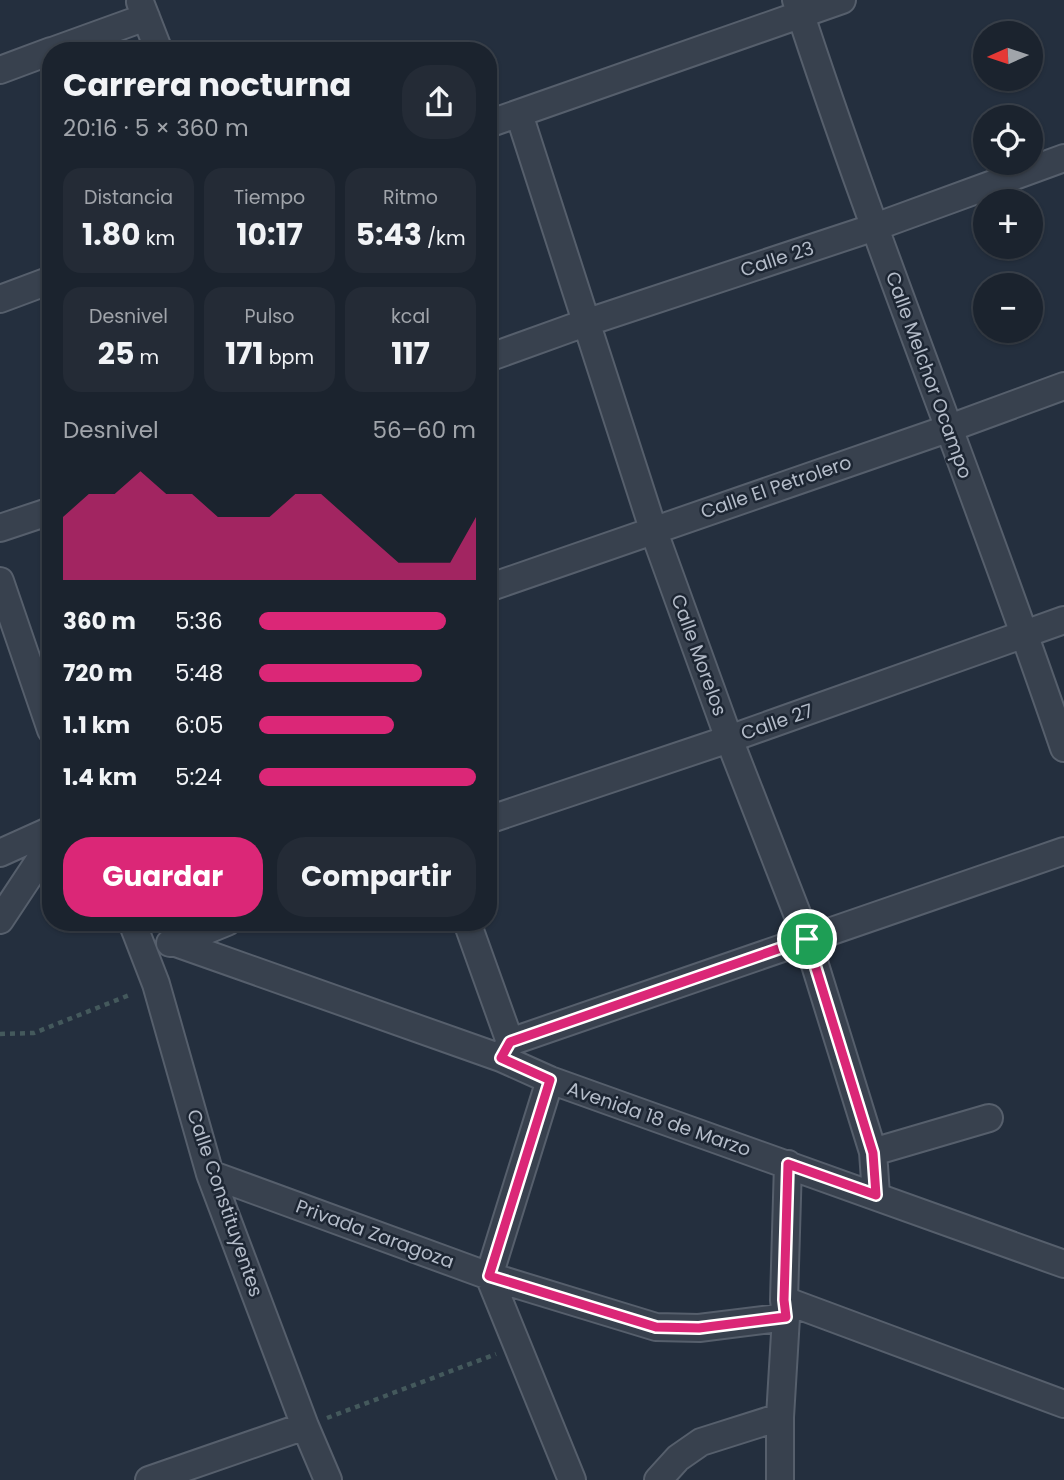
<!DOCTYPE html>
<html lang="es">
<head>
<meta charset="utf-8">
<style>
	:root { --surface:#1b232e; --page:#242b36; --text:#f1f3f6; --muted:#a0a4aa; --line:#39404a; --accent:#db2777 }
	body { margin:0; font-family:Poppins,sans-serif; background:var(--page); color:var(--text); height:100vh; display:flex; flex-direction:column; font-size:26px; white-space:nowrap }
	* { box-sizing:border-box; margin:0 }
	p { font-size:23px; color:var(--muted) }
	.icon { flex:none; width:38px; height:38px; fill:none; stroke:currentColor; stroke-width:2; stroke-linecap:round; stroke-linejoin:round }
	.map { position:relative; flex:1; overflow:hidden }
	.panel { position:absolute; left:42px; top:42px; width:455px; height:889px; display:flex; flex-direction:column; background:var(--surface); border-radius:28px; box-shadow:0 2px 5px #0004,0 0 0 2px var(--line) }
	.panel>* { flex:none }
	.needle { width:46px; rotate:267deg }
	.controls { position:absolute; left:973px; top:21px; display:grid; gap:14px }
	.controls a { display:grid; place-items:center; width:70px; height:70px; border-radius:50%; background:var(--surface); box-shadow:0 2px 5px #0004,0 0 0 2px var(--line); font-size:35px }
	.pin { position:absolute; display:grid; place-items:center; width:60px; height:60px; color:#fff; margin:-30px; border:4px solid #fff; border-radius:50%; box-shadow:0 2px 7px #0007 }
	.round { display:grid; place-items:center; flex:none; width:74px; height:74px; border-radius:28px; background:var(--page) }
	.head { display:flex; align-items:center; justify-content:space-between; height:119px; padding:0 21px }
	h1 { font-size:32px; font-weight:700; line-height:52px }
	.metrics { display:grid; grid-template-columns:repeat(3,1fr); gap:10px; height:119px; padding:7px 21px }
	.metrics div { display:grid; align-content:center; border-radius:18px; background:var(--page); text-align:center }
	.metrics b { font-size:30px; font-weight:700 }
	.metrics small { font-size:19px; font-weight:400 }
	.metrics p { font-size:19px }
	.chart { height:196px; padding:14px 21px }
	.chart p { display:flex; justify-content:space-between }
	.chart svg { width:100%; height:126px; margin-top:7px; fill:var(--accent); opacity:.7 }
	.cta { display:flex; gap:14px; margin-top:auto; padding:14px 21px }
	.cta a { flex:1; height:80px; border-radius:28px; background:var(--accent); color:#fff; font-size:28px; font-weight:700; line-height:80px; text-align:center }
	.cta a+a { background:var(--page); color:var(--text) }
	ul { padding:0 21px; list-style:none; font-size:23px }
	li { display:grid; grid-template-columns:112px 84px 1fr; align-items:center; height:52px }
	li i { height:18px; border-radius:9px; background:var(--accent) }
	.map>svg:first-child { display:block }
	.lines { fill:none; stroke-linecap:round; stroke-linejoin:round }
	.minor-casing { stroke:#565f6c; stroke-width:30 }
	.path { stroke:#44595c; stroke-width:4.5; stroke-dasharray:5 5; stroke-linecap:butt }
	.minor { stroke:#38414e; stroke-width:26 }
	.route-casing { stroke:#fff; stroke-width:14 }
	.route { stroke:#db2777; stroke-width:9 }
	.labels { text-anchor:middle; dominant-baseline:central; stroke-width:5; stroke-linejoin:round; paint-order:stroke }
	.street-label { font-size:19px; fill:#b4bcc9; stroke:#1d2633 }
</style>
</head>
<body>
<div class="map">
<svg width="1064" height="1480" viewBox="0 0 1064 1480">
	<rect width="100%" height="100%" fill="#242f3e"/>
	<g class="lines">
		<g class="minor-casing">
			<path id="minor" d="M796 0C878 252 979 497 1064 748
				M140 2 159 51
				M52 51 146 17
				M0 70 51 51
				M519 114 653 529 729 739 807 939 873 1152 876 1195
				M488 124 842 0
				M0 299 51 280
				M488 358 585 323 875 227 1064 158
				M0 528 51 511
				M0 581 51 730
				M488 588 947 429 1064 386
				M488 820 729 739 1064 620
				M0 853 51 830
				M0 920 51 843
				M132 922 156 984 210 1174 305 1426 328 1480
				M467 922 510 1042 501 1058
				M170 943H176L227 922
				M176 943 501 1058 550 1080 1064 1264
				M510 1042 1064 851
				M550 1080 489 1276 572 1480
				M873 1152 989 1118
				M210 1174 489 1276 656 1327 699 1328 786 1317
				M784 1300 1064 1404
				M149 1480 305 1426
				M658 1480 678 1458 701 1442 780 1417
				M780 1480V1417L786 1317 784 1300 788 1164"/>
		</g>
		<path class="path" d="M0 1034 34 1033 132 994
			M327 1418 496 1354"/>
		<use href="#minor" class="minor"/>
	</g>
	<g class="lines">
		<g class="route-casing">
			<path id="route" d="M807 939 873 1153 876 1195 788 1164 784 1300 786 1317 699 1328 656 1327 489 1276 550 1080 501 1058 510 1042Z"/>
		</g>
		<use href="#route" class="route"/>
	</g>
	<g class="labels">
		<g class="street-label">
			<text transform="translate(777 259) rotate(-18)">Calle 23</text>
			<text transform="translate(929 375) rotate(70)">Calle Melchor Ocampo</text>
			<text transform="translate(776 487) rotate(-19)">Calle El Petrolero</text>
			<text transform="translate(699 655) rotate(70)">Calle Morelos</text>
			<text transform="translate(777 722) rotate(-19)">Calle 27</text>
			<text transform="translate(659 1119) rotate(19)">Avenida 18 de Marzo</text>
			<text transform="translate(225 1203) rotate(71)">Calle Constituyentes</text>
			<text transform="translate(375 1234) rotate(20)">Privada Zaragoza</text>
		</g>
	</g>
</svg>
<div class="controls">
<a><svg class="needle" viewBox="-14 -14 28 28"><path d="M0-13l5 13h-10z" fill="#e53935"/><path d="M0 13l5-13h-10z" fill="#a0a4aa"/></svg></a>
<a><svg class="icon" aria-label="locate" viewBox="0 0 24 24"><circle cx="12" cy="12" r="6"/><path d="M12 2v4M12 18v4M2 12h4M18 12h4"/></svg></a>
<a>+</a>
<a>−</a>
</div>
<div class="pin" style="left:807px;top:939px;background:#1e9e55"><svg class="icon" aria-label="arrive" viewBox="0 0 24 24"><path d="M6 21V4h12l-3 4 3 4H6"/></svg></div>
<section class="panel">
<div class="head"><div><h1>Carrera nocturna</h1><p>20:16 · 5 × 360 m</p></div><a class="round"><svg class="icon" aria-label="share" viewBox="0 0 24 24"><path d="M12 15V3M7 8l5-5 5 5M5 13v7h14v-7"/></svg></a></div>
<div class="metrics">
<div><p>Distancia</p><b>1.80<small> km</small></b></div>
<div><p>Tiempo</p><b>10:17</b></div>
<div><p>Ritmo</p><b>5:43<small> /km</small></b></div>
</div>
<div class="metrics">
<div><p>Desnivel</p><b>25<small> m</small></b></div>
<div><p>Pulso</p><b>171<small> bpm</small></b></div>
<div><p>kcal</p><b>117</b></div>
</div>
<div class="chart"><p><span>Desnivel</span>56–60 m</p>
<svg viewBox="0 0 160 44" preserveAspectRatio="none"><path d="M0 44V22L10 14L20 14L30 6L40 14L50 14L60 22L70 22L80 22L90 14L100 14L110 22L120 30L130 38L140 38L150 38L160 22V44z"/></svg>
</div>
<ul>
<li><b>360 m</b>5:36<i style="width:86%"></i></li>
<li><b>720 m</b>5:48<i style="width:75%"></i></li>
<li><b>1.1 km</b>6:05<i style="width:62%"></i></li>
<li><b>1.4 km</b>5:24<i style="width:100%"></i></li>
</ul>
<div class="cta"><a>Guardar</a><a>Compartir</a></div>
</section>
</div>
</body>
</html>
